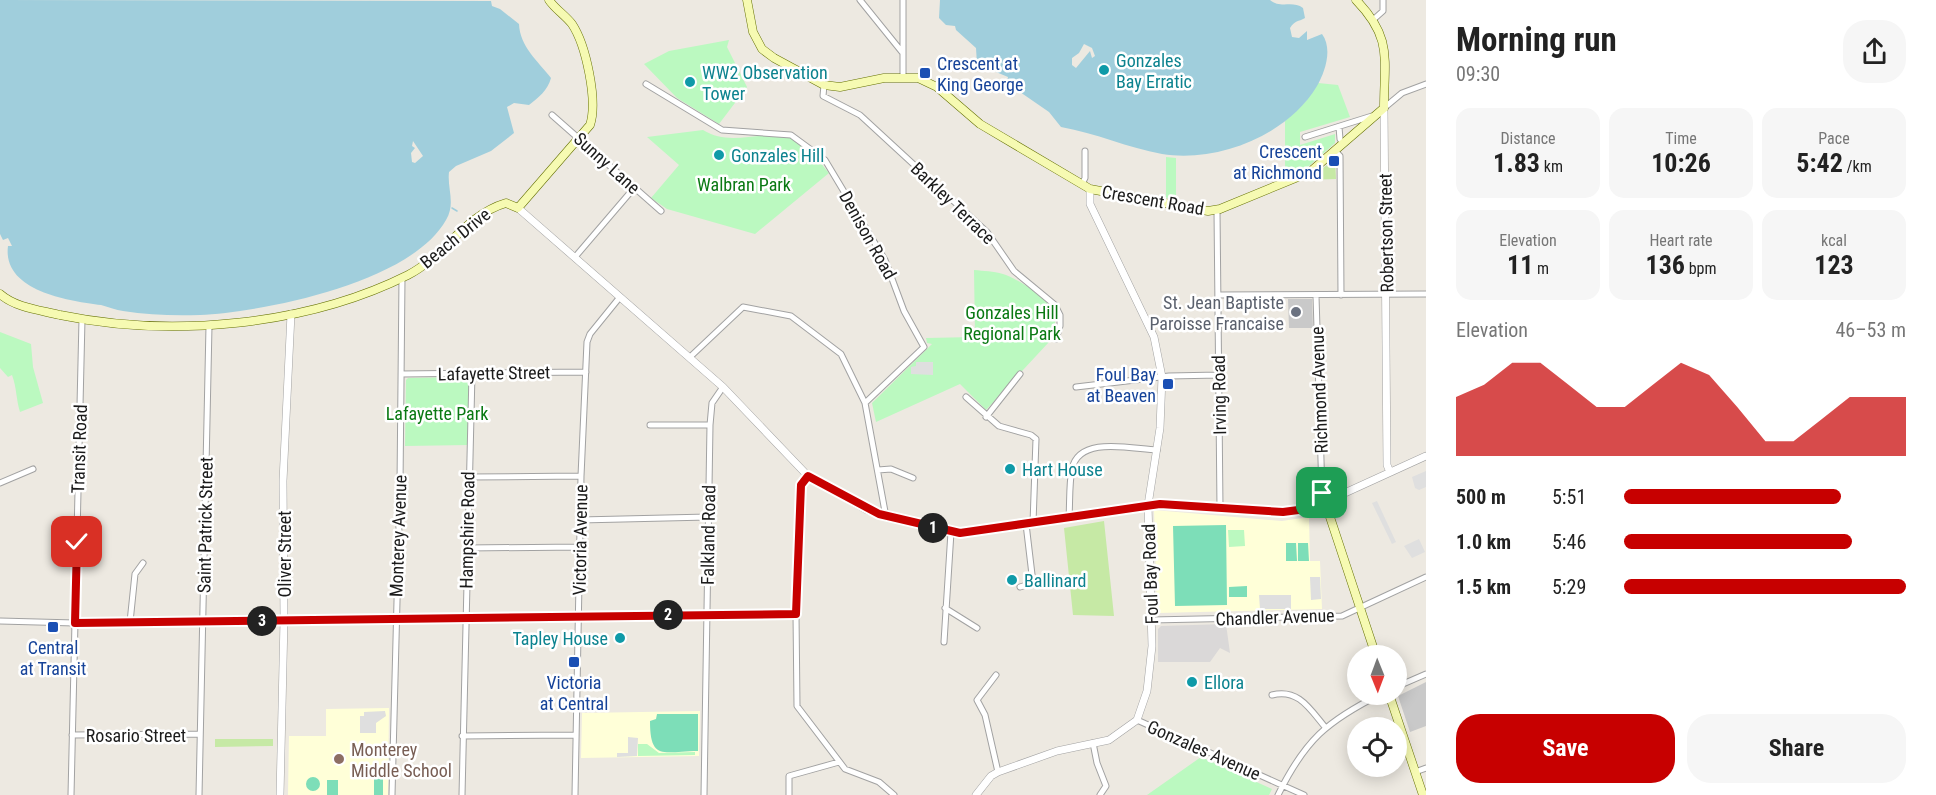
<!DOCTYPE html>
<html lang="en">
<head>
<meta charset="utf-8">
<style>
	:root { --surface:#fff; --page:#f6f6f6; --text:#222; --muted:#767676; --accent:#c70000 }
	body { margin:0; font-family:"Roboto Condensed",sans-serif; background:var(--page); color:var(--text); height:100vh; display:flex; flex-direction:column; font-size:22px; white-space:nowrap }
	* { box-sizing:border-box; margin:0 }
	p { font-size:20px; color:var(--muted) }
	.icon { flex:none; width:33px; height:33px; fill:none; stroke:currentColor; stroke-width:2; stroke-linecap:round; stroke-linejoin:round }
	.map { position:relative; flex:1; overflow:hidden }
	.side { display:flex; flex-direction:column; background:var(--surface); width:510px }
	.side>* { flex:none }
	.needle { width:39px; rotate:179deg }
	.fabs { position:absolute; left:1347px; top:645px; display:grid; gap:12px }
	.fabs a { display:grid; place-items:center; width:60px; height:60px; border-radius:50%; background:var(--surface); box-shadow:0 3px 15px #0003; font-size:30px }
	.pin { position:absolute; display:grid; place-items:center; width:51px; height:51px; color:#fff; margin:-26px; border-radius:12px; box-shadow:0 3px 9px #0006 }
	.km { position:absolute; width:30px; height:30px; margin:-15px; border-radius:50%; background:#222; color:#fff; font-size:16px; line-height:30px; text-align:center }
	.round { display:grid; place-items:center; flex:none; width:63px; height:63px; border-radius:24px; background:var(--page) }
	.head { display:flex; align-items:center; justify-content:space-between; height:102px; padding:0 30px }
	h1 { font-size:33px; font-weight:700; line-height:45px }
	.metrics { display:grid; grid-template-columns:repeat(3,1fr); gap:9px; height:102px; padding:6px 30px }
	.metrics div { display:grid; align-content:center; border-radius:15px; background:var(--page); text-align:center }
	.metrics b { font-size:26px; font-weight:700 }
	.metrics small { font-size:16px; font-weight:400 }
	.metrics p { font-size:16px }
	.chart { height:168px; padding:12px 30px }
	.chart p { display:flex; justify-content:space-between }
	.chart svg { width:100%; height:108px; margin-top:6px; fill:var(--accent); opacity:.7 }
	.action { display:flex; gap:12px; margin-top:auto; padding:12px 30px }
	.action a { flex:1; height:69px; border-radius:24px; background:var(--accent); color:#fff; font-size:24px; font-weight:700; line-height:69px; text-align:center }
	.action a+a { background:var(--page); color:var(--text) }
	ul { padding:0 30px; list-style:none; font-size:20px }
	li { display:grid; grid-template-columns:96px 72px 1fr; align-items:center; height:45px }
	li i { height:15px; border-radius:8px; background:var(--accent) }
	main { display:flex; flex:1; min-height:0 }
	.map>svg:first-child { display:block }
	.residential { fill:#dad8d8 }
	.education { fill:#ffffd8 }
	.religious { fill:#c9c9c9 }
	.grass { fill:#c6e9a5 }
	.park { fill:#bbf9c0 }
	.pitch { fill:#7ddeb8 }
	.parking { fill:#dfdfdf }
	.water { fill:#a0cedc; fill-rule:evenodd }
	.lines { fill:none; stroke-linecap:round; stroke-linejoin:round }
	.stream { stroke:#a0cedc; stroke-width:1.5 }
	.minor-casing { stroke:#a2a2a2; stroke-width:7 }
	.tertiary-casing { stroke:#a2a2a2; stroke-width:8 }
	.secondary-casing { stroke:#657104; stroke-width:9 }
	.minor { stroke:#fff; stroke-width:5 }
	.tertiary { stroke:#fff; stroke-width:7 }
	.secondary { stroke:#f6fab2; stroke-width:8 }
	.route-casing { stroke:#fff; stroke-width:12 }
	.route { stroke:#c70000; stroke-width:8 }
	.culture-dot { fill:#0f9aa8; stroke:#fff; stroke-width:2 }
	.transit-dot { fill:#1a4fb4; stroke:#fff; stroke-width:2 }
	.worship-dot { fill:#6b7280; stroke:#fff; stroke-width:2 }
	.education-dot { fill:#8d6e63; stroke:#fff; stroke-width:2 }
	.labels { text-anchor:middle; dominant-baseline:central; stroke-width:5; stroke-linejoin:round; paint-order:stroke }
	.culture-label { font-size:18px; fill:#0d838f; stroke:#fff; text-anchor:start }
	.transit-label { font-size:18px; fill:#164399; stroke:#fff; text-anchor:end }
	.street-label { font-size:18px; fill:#1b1b1b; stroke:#fff }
	.park-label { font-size:18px; fill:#0a7913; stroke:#fff }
	.worship-label { font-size:18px; fill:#5b616d; stroke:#fff; text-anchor:end }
	.education-label { font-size:18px; fill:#785e54; stroke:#fff; text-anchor:start }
</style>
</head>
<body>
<main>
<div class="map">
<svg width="1426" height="795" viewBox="0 0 1426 795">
	<rect width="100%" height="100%" fill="#ede9e1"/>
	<path class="residential" d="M1226 624 1230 653 1220 648 1210 662H1158V629L1161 626Z"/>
	<path class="education" d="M1154 510 1282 521 1309 517 1310 561H1320L1322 609 1157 613Z
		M389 708 388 795H288L289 736H326V709Z
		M700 711 699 756 581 758 582 713Z"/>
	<path class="religious" d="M1288 299H1312L1313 328H1289Z
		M1426 682V726L1410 732 1398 696Z"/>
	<path class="grass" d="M1335 159 1336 179 1307 180Z
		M1104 521 1114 616 1073 615 1064 528Z
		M215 739H273V746L215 747Z"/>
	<path class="park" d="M729 40 727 47 747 87 719 124 677 98 644 64 669 51Z
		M1318 83 1338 85 1350 117 1300 132V145L1335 134V143L1309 166 1285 176V121L1306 101Z
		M703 130C733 149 766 126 796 140 810 146 819 162 829 173L755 234 667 209 651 198 679 165 647 137Z
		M1166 157 1176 158V199L1166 198Z
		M974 270C984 271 993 271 1003 274 1017 278 1061 305 1055 323 1054 327 1049 330 1047 334L1049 342 986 410 960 384 876 422 872 403 932 344 927 343 926 338 975 337Z
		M0 332 31 344 33 367 43 403 20 412C16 399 17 389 12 375L8 377 0 368Z
		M463 377 470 381 469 445 405 446 406 380 408 378Z
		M1228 530H1244L1245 546 1229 547Z
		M638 744H647L659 753 695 752V755L638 756Z
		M1201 757 1272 789 1269 795H1147Z"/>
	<path class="pitch" d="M1226 525 1227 605 1175 606 1173 526Z
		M1296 543 1297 561H1286V543Z
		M1298 543H1308L1309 561H1298Z
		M1247 586V597H1229V587Z
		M657 714H698V751C664 751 650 762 650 721L656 719Z
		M306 784a7 7 0 1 1 14 0a7 7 0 1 1-14 0Z
		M374 778H383V795H374Z
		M327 780H338V795H327Z"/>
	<path class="parking" d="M916 362H933V375L911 374V367L916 366Z
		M1426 471V487L1419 490 1415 488 1412 477Z
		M1377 501 1396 542 1392 544 1372 503Z
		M1419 539 1425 552 1412 558 1404 546Z
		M1310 577H1320L1321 599 1311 600Z
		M1259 595H1291V609H1260Z
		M385 711 386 716 376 723V733H360V716H364V712Z
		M628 737 638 738 637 756 617 757V753H628Z"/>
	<path class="water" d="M0 0 491 1 492 6 500 9 519 24C520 47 538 61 551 78 548 90 538 98 529 105L514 103 507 107 514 133 491 151 456 166 449 172C447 189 456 203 446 220 411 283 263 312 200 315 175 316 148 315 123 311 116 310 109 307 101 305 69 301 2 291 8 246H12L8 238 3 240 0 234ZM413 141 423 156 415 163 412 162 411 153 415 148 412 146Z
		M940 0H1270C1280 9 1293 0 1303 8L1305 18C1298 22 1295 20 1290 28L1292 37 1299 38 1307 31V40L1322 34C1333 49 1325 72 1317 86 1288 135 1218 163 1162 154 1128 148 1096 133 1061 127L1049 112 1007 83 1008 77 977 64 976 48 956 30 955 26 946 25 939 18ZM1084 44 1092 48 1095 56 1092 58 1090 51 1076 68 1072 65V58L1079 53Z"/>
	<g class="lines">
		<path class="stream" d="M452 208 457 211"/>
		<g class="minor-casing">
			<path id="minor" d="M860 0 902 52
				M903 0V76
				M1374 19 1383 11V0
				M646 84 722 130 791 135 825 160 885 260 904 311 924 347 865 403 886 517
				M824 85 823 96 860 115 987 232 1014 271 1055 305 1060 315V326L1056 339
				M1384 108 1402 93 1426 84
				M552 115 661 211
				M1339 127 1340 139 1343 144
				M1305 137 1372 116
				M1335 151 1340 156 1341 295
				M1082 184 1085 178V151
				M1217 210 1220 507
				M575 257 634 188
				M1218 295 1426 294
				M1316 296 1322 493 1325 502
				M690 357 743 307 791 316 841 354 865 403
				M401 374 586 372
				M1076 387 1169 376 1219 375
				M966 397 999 426 1031 435 1036 439 1033 523
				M986 417 1020 374
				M650 425H710
				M878 470 891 469 913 478
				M808 476 801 485 796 614 797 706 845 769 879 782 894 795
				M468 477 581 476
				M0 483 33 469
				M1069 517C1070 502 1069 484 1072 469 1079 435 1132 449 1157 450
				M580 520 708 517
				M467 548 580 547
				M1020 587 1033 583 1026 524
				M945 608 977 628
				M1151 620 1342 616 1426 577
				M0 621 75 623 796 614
				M130 622 135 574 143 563
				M944 642 951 532
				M996 675 977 700 985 715 998 772
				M1396 687 1426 674
				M1272 695C1298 688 1310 709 1325 727
				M1137 720 1304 795
				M72 735 200 734
				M462 736 576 735
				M1093 743 1097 763 1106 786 1100 795
				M1415 772 1426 768
				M71 795 82 319
				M199 795 209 326
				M392 795 400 485 402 278
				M462 795 472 373
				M575 795 581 476 587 342 590 334 620 297
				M704 795 710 425 712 403 723 387
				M789 795V776L839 762
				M1278 795C1305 740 1327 721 1381 694"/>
		</g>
		<g class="tertiary-casing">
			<path id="tertiary" d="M1384 108 1387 465 1390 472
				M518 208 723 387 808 476 867 510 891 518 960 533 1160 504 1292 511 1325 502 1426 456
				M280 795 284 620 283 481 291 314
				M976 795 991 776 998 772 1057 751 1109 740 1137 720 1147 691 1152 646 1148 505 1160 428 1162 377 1154 337 1090 204V189"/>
		</g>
		<g class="secondary-casing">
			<path id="secondary" d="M747 0 753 32 762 49 774 58 824 85 840 87 884 78H918L937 87 980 124 1090 189 1208 211 1220 209 1310 172 1384 108C1384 59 1393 38 1356 0
				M0 294C16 308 40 310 60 315 171 338 306 326 408 275 445 256 465 215 506 203L518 208 590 125C598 101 586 45 572 24 565 15 555 9 549 0
				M1325 502 1376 656
				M1389 694 1423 795"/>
		</g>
		<use href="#minor" class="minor"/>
		<use href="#tertiary" class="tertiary"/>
		<use href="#secondary" class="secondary"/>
	</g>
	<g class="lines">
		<g class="route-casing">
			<path id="route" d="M77 542 75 623 796 614 801 485 808 476 879 514 960 533 1160 504 1283 512 1306 509 1325 502 1322 493"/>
		</g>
		<use href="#route" class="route"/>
	</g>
	<g class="culture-dot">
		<circle cx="1104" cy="70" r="6"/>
		<circle cx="690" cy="82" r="6"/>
		<circle cx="719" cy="155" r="6"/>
		<circle cx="1010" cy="469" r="6"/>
		<circle cx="1012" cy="580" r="6"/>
		<circle cx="620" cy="638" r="6"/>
		<circle cx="1192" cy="682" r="6"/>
	</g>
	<g class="transit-dot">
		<rect x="919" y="67" width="12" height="12" rx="3"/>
		<rect x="1328" y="155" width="12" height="12" rx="3"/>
		<rect x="1162" y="378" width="12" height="12" rx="3"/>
		<rect x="47" y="621" width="12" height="12" rx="3"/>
		<rect x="568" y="656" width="12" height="12" rx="3"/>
	</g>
	<circle class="worship-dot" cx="1296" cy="312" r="6"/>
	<circle class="education-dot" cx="339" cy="759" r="6"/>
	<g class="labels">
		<g class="culture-label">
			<text x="1116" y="60">Gonzales<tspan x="1116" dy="21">Bay Erratic</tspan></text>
			<text x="702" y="72">WW2 Observation<tspan x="702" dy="21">Tower</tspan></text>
			<text x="731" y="155">Gonzales Hill</text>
			<text x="1022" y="469">Hart House</text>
			<text x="1024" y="580">Ballinard</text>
			<text x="608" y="638" text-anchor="end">Tapley House</text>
			<text x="1204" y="682">Ellora</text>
		</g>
		<g class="transit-label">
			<text x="937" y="63" text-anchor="start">Crescent at<tspan x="937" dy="21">King George</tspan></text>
			<text x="1322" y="151">Crescent<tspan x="1322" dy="21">at Richmond</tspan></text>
			<text x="1156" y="374">Foul Bay<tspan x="1156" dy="21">at Beaven</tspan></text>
			<text x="53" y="647" text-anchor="middle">Central<tspan x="53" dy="21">at Transit</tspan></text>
			<text x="574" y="682" text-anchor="middle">Victoria<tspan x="574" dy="21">at Central</tspan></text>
		</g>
		<g class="street-label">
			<text transform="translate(607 163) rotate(42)">Sunny Lane</text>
			<text transform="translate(1153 200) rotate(10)">Crescent Road</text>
			<text transform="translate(953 203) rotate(44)">Barkley Terrace</text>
			<text transform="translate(1386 233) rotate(-91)">Robertson Street</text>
			<text transform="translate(868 235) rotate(61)">Denison Road</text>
			<text transform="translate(455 238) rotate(-39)">Beach Drive</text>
			<text transform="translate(494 373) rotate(-1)">Lafayette Street</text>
			<text transform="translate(1319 390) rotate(-92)">Richmond Avenue</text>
			<text transform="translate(1219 395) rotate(-91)">Irving Road</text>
			<text transform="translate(79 449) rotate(-88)">Transit Road</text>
			<text transform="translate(205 525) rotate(-89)">Saint Patrick Street</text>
			<text transform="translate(467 530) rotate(-89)">Hampshire Road</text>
			<text transform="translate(708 535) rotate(-89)">Falkland Road</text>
			<text transform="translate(398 536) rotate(-88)">Monterey Avenue</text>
			<text transform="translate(580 540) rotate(-89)">Victoria Avenue</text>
			<text transform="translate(284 554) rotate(-90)">Oliver Street</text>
			<text transform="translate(1150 574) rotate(-92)">Foul Bay Road</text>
			<text transform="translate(1275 617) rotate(-2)">Chandler Avenue</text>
			<text x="136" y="735">Rosario Street</text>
			<text transform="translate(1204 750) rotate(24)">Gonzales Avenue</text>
		</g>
		<g class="park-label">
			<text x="744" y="184">Walbran Park</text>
			<text x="1012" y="312">Gonzales Hill<tspan x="1012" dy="21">Regional Park</tspan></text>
			<text x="437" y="413">Lafayette Park</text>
		</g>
		<g class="worship-label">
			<text x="1284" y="302">St. Jean Baptiste<tspan x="1284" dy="21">Paroisse Francaise</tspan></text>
		</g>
		<g class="education-label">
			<text x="351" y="749">Monterey<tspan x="351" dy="21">Middle School</tspan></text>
		</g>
	</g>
</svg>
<div class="fabs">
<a><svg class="needle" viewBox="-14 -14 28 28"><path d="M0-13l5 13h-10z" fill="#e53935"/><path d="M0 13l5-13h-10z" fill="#767676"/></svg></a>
<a><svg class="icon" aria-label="locate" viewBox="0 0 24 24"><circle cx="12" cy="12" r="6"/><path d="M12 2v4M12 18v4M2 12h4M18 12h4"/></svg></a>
</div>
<div class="pin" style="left:1322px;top:493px;background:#1e9e55"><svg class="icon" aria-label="arrive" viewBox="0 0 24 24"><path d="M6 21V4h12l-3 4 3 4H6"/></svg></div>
<div class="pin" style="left:77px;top:542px;background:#d93025"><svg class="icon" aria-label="check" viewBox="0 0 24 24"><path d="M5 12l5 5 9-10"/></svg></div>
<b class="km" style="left:933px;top:528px">1</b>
<b class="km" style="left:668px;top:615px">2</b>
<b class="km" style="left:262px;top:621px">3</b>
</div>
<section class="side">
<div class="head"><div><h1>Morning run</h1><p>09:30</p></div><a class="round"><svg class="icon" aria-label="share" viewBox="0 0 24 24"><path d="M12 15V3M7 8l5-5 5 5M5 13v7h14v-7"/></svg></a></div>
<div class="metrics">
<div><p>Distance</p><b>1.83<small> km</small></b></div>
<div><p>Time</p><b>10:26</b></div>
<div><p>Pace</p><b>5:42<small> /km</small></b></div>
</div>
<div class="metrics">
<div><p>Elevation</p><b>11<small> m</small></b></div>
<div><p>Heart rate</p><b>136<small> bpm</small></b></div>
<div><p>kcal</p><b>123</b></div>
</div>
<div class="chart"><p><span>Elevation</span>46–53 m</p>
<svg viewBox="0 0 160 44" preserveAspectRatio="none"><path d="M0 44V20L10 15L20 6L30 6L40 15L50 24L60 24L70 15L80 6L90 11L100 24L110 38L120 38L130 29L140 20L150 20L160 20V44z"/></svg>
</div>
<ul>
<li><b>500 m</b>5:51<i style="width:77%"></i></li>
<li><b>1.0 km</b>5:46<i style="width:81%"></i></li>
<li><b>1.5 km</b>5:29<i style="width:100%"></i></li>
</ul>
<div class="action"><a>Save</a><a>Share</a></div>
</section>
</main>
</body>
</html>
